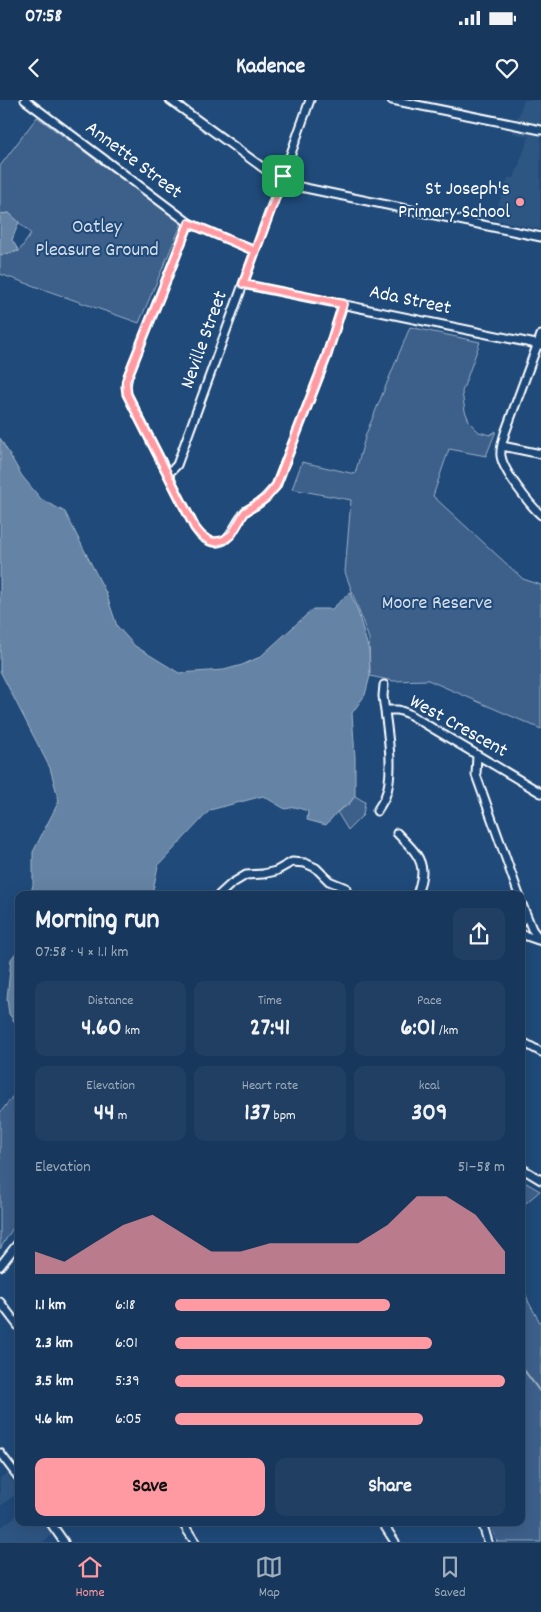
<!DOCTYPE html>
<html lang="en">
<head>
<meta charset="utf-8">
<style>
	:root { --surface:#17385c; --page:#203f62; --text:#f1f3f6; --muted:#9eacbb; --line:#365272; --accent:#ff9aa2 }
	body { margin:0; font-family:Dekko,sans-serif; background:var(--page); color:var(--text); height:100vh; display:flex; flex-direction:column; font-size:19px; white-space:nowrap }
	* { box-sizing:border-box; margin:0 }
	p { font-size:16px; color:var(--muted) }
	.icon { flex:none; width:28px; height:28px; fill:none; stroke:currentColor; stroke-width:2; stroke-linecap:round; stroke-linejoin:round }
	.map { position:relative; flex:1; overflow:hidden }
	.sheet { position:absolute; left:15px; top:791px; width:510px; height:635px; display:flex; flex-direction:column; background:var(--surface); border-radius:10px; box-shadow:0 5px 20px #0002,0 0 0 1px var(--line) }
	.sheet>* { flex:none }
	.pin { position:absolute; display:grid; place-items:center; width:42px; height:42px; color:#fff; margin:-21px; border-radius:10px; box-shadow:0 2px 8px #0006 }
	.round { display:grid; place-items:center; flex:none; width:52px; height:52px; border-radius:10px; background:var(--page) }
	.headline { display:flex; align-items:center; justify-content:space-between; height:85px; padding:0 20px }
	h1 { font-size:28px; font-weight:800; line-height:38px }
	.figures { display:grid; grid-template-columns:repeat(3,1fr); gap:8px; height:85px; padding:5px 20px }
	.figures div { display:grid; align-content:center; border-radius:10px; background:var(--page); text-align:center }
	.figures b { font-size:25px; font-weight:800 }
	.figures small { font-size:14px; font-weight:400 }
	.figures p { font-size:14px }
	.chart { height:140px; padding:10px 20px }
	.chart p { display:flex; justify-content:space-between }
	.chart svg { width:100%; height:90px; margin-top:5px; fill:var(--accent); opacity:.7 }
	.cta { display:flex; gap:10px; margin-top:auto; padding:10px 20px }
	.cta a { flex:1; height:58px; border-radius:10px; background:var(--accent); color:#111; font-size:20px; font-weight:800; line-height:58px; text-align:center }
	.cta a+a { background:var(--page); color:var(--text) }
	ul { padding:0 20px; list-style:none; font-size:16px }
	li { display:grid; grid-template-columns:80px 60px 1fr; align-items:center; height:38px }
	li i { height:12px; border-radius:6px; background:var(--accent) }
	.status { display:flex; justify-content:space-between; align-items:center; height:35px; padding:0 25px; background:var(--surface); direction:ltr }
	.status svg { height:14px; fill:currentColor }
	header { display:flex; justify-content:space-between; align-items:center; height:65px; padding:0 20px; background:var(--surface); font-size:22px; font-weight:800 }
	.tab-bar { display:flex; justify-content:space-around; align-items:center; height:70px; border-top:1px solid var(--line); background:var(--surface); font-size:14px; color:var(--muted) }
	.tab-bar a { display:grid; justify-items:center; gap:2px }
	.tab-bar .selected { color:var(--accent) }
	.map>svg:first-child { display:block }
	.built { fill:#2e5683 }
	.green { fill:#3c618b; stroke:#9eb0c5 }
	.water { fill:#6583a4; stroke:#a3b5c8 }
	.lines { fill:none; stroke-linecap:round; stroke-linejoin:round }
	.stream { stroke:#a3b5c8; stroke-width:2 }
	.minor-casing { stroke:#fff; stroke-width:11 }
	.minor { stroke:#1f4a7a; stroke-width:7 }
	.route-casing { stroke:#fff; stroke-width:10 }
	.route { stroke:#ff9aa2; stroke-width:6 }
	.poi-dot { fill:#ff9aa2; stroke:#1f4a7a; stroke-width:2 }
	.labels { text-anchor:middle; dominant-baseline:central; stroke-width:4; stroke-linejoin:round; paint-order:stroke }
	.street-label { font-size:20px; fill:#fff; stroke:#1f4a7a }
	.poi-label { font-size:20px; fill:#fff; stroke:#1f4a7a; text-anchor:end }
	.park-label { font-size:20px; fill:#d8dfe8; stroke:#1f4a7a }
</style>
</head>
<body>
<div class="status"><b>07:58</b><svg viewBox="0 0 49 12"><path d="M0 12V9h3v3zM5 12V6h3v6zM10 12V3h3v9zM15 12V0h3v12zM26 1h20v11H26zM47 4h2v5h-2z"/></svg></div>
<header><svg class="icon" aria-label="back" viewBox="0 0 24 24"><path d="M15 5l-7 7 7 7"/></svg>Kadence<svg class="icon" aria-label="heart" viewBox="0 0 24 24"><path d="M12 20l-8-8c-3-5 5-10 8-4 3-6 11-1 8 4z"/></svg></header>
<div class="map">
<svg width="541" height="1442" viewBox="0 0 541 1442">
	<rect width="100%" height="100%" fill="#1f4a7a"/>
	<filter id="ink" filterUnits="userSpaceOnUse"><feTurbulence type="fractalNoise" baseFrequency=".02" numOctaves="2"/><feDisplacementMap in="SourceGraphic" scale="10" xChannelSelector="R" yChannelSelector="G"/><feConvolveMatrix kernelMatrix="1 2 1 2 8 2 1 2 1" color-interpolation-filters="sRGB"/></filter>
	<g filter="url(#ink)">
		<path class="built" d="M524 0H541L540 129 493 119 508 78H514L529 37 512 33Z
			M7 1373 19 1390V1392L0 1406V1378Z
			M19 1414V1422L43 1423 52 1435 43 1442H0V1428Z"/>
		<path class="green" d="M37 17 182 123 139 223 0 174V155L19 151 31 134 9 113 0 114V66Z
			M410 227 480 242 462 292 465 311 470 323 479 332 490 335 496 331 486 356 449 349 433 396 523 479 541 485V629L428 580 393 581 370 576 369 539 345 472 351 400 292 389 302 362 355 374 366 334Z
			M355 696 365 702 363 715 348 730 337 712 349 704Z
			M19 988V1118L0 1149V1013Z
			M521 1080 540 1091 521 1107Z
			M521 1182 529 1203 541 1224V1442H497L490 1423 521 1422Z"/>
		<path class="water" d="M9 113 19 122 12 140 19 151 0 155V114Z
			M0 338 22 376 41 399 65 412 106 493 117 526 135 546 179 573 224 570 242 565 260 557 313 509H332L350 492 358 512 369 551 370 576 365 595 352 613 355 657V696L349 704 337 712 326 725 307 720 308 711 295 707 285 709 263 696 210 710 158 766 152 795H30L33 785V752L59 701 50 668 0 571Z
			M19 849V928L9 914 7 899 11 859Z"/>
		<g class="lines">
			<path class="stream" d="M521 1266 541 1293"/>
			<g class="minor-casing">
				<path id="minor" d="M25 0 189 123 255 151
					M170 0 277 78
					M392 0 541 30
					M283 76 310 0
					M286 84 541 137
					M189 123 128 276 126 286 127 294 195 428C199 434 203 439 210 441 231 448 234 422 246 411 250 408 255 406 259 403 266 398 270 392 276 386L326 258 343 204
					M243 184 541 245
					M541 235 505 333C503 340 500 349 501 356 503 371 530 405 541 415
					M502 346 541 354
					M168 374 177 365 279 86
					M385 610H398L407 613 541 693
					M477 655 476 675 519 795
					M377 711C379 707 383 702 385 697 396 672 386 623 383 596L384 585
					M397 733C407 744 422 755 422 772 422 779 419 788 417 795
					M219 795 231 784 246 775 263 774 276 771 292 762 305 763 316 768 329 781 346 788
					M521 802 526 814 521 822
					M526 814 532 829 541 841
					M521 834 538 840
					M521 941 541 952
					M521 1068 541 1080
					M0 1166 19 1142
					M0 1202 19 1227
					M0 1353 19 1378
					M50 1422 64 1442
					M182 1422 195 1442
					M382 1422 395 1442
					M482 1422 488 1442"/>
			</g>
			<use href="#minor" class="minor"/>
		</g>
	</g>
	<g class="lines" filter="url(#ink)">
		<g class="route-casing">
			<path id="route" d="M283 76H280L276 80 277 84 280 86 255 151 189 123 126 281 127 294 195 428 202 436 210 441 215 442 224 440 232 434 245 412 266 398 276 386 326 258 343 204 243 184 280 86H283L286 84V80L283 76"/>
		</g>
		<use href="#route" class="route"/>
	</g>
	<circle class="poi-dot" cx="520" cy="102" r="5"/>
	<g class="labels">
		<g class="street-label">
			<text transform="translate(133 61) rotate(37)">Annette Street</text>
			<text transform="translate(410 201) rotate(12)">Ada Street</text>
			<text transform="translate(205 240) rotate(-70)">Neville Street</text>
			<text transform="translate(458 627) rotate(29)">West Crescent</text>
		</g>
		<g class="poi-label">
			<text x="510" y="90">St Joseph's<tspan x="510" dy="23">Primary School</tspan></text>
		</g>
		<g class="park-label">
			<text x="97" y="128">Oatley<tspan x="97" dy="23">Pleasure Ground</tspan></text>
			<text x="437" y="504">Moore Reserve</text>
		</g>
	</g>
</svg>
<div class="pin" style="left:283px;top:76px;background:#1e9e55"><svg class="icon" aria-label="arrive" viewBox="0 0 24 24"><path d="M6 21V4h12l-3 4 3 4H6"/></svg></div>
<section class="sheet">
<div class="headline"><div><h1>Morning run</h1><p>07:58 · 4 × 1.1 km</p></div><a class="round"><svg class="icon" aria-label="share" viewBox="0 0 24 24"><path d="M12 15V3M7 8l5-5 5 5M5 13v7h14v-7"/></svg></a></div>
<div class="figures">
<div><p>Distance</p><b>4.60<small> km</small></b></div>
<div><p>Time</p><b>27:41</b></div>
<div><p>Pace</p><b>6:01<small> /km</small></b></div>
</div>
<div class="figures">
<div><p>Elevation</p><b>44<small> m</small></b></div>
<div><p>Heart rate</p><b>137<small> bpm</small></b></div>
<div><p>kcal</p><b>309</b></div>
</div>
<div class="chart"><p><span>Elevation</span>51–58 m</p>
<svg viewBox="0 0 160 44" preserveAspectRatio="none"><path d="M0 44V33L10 38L20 29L30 20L40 15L50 24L60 33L70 33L80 29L90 29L100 29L110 29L120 20L130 6L140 6L150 15L160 33V44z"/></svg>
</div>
<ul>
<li><b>1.1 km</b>6:18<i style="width:65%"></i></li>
<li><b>2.3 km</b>6:01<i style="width:78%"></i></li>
<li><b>3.5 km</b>5:39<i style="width:100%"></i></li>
<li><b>4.6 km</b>6:05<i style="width:75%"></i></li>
</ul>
<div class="cta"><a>Save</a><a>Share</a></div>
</section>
</div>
<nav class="tab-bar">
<a class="selected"><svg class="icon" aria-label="home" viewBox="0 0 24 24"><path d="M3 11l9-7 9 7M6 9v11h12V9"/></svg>Home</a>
<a><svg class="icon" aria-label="map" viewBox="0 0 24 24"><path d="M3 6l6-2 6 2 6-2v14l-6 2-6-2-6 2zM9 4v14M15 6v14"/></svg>Map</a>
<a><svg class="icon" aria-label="saved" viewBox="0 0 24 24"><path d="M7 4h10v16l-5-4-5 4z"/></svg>Saved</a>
</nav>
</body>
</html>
